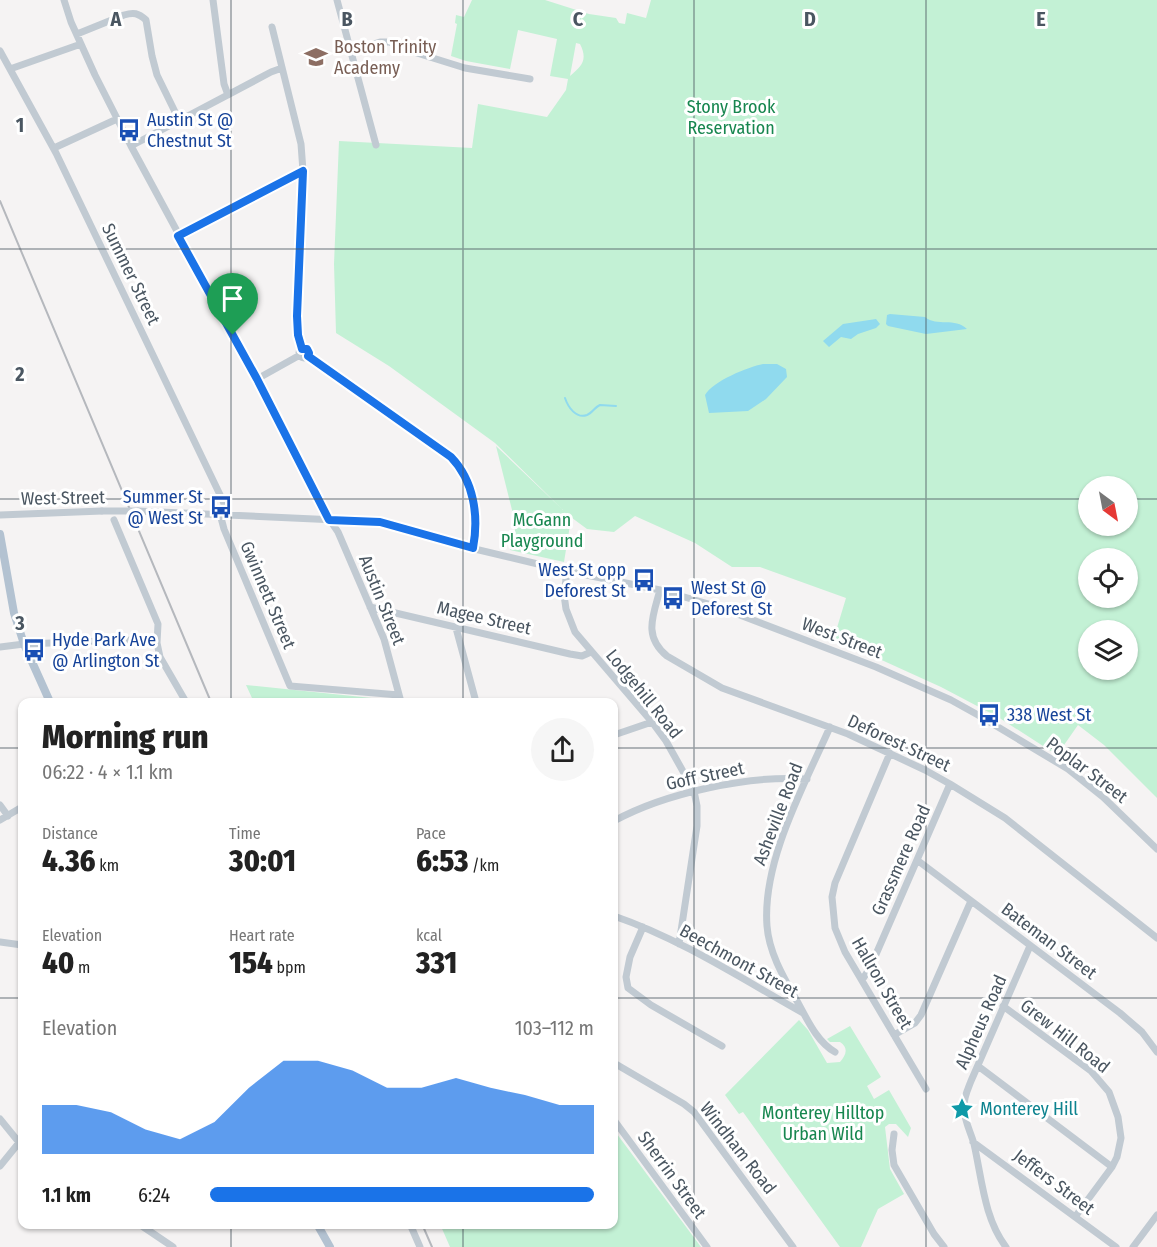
<!DOCTYPE html>
<html lang="en">
<head>
<meta charset="utf-8">
<style>
	:root { --surface:#fff; --page:#f6f6f6; --text:#222; --muted:#767676; --accent:#1a73e8 }
	body { margin:0; font-family:"Fira Sans Condensed",sans-serif; background:var(--page); color:var(--text); height:100vh; display:flex; flex-direction:column; font-size:22px; white-space:nowrap }
	* { box-sizing:border-box; margin:0 }
	p { font-size:20px; color:var(--muted) }
	.icon { flex:none; width:33px; height:33px; fill:none; stroke:currentColor; stroke-width:2; stroke-linecap:round; stroke-linejoin:round }
	.map { position:relative; flex:1; overflow:hidden }
	.details { position:absolute; left:18px; top:698px; width:600px; height:531px; display:flex; flex-direction:column; background:var(--surface); border-radius:12px; box-shadow:0 2px 4px #0004 }
	.details>* { flex:none }
	.needle { width:39px; rotate:148deg }
	.buttons { position:absolute; left:1078px; top:476px; display:grid; gap:12px }
	.buttons a { display:grid; place-items:center; width:60px; height:60px; border-radius:50%; background:var(--surface); box-shadow:0 2px 4px #0004; font-size:30px }
	.pin { position:absolute; display:grid; place-items:center; width:51px; height:51px; color:#fff; margin:-62px -26px; border-radius:50% 50% 50% 0; rotate:-45deg; box-shadow:0 0 6px #0007 }
	.pin .icon { rotate:45deg }
	.round { display:grid; place-items:center; flex:none; width:63px; height:63px; border-radius:32px; background:var(--page) }
	.headline { display:flex; align-items:center; justify-content:space-between; height:102px; padding:0 24px }
	h1 { font-size:33px; font-weight:800; line-height:45px }
	.figures { display:grid; grid-template-columns:repeat(3,1fr); gap:9px; height:102px; padding:6px 24px }
	.figures div { display:grid; align-content:center }
	.figures b { font-size:30px; font-weight:800 }
	.figures small { font-size:16px; font-weight:400 }
	.figures p { font-size:16px }
	.chart { height:168px; padding:12px 24px }
	.chart p { display:flex; justify-content:space-between }
	.chart svg { width:100%; height:108px; margin-top:6px; fill:var(--accent); opacity:.7 }
	ul { padding:0 24px; list-style:none; font-size:20px }
	li { display:grid; grid-template-columns:96px 72px 1fr; align-items:center; height:45px }
	li i { height:15px; border-radius:8px; background:var(--accent) }
	.map>svg:first-child { display:block }
	.green { fill:#c3f1d5; fill-rule:evenodd }
	.water { fill:#90daee }
	.lines { fill:none; stroke-linecap:round; stroke-linejoin:round }
	.stream { stroke:#90daee; stroke-width:2 }
	.minor { stroke:#c1cad2; stroke-width:7 }
	.major { stroke:#b3c2d1; stroke-width:8 }
	.rail { stroke:#b5b8bd; stroke-width:2 }
	.minor-bridge { stroke:#c1cad2; stroke-width:7 }
	.route-casing { stroke:#fff; stroke-width:12 }
	.route { stroke:#1a73e8; stroke-width:8 }
	.grid { fill:none; stroke:#4a5661; stroke-width:1.5; stroke-opacity:0.55 }
	.labels { text-anchor:middle; dominant-baseline:central; stroke-width:6; stroke-linejoin:round; paint-order:stroke }
	.education-label { font-size:18px; fill:#785e54; stroke:#fff; text-anchor:start }
	.park-label { font-size:18px; fill:#17864f; stroke:#fff }
	.transit-label { font-size:18px; fill:#164399; stroke:#fff; text-anchor:start }
	.street-label { font-size:18px; fill:#4a5661; stroke:#fff }
	.culture-label { font-size:18px; fill:#0d838f; stroke:#fff; text-anchor:start }
	.grid-label { font-size:20px; text-anchor:middle; font-weight:bold; fill:#4a5661; stroke:#fff; stroke-width:6; stroke-linejoin:round; paint-order:stroke }
</style>
</head>
<body>
<div class="map">
<svg width="1157" height="1247" viewBox="0 0 1157 1247">
	<rect width="100%" height="100%" fill="#f5f3f3"/>
	<path class="green" d="M472 0H545L589 14 616 18 619 23 625 24 627 13 646 18 651 0H1157V798L1104 745 1078 725 1057 755 998 717 941 687 853 647 833 641 846 598 760 567H732L695 543 635 516 614 532 587 529 564 512 571 519 564 562 510 550 516 526 496 446 563 510 495 443 389 366 336 333 334 264 339 141 472 148 478 104 547 117 566 90 568 79 550 76 557 39 518 30 510 69 466 61 451 56 457 24 455 23 456 15 464 17ZM576 43 580 44C588 60 582 66 570 76ZM1089 486H1128V525H1089ZM1089 558H1128V597H1089ZM1089 630H1128V669H1089Z
		M246 685 391 700 395 702H243L252 698Z
		M799 1020 808 1030 827 1063 840 1062C846 1055 849 1048 840 1042H830L827 1039 850 1026 881 1077 867 1086 874 1099 889 1090 911 1128 908 1137 896 1124H889L885 1127 890 1169 904 1194 878 1209 861 1247H840L743 1112 739 1114 725 1095Z
		M614 1130 701 1247H450L440 1224H614Z"/>
	<path class="water" d="M890 314 925 317C937 327 955 317 967 329L926 334 888 326 886 324 887 315Z
		M876 319 880 324 876 328 858 334 851 339 841 337 829 347 823 341 843 324Z
		M763 364H777L786 369 787 377 766 399 748 411 709 413 705 395C713 381 748 367 763 364Z"/>
	<g class="lines">
		<path class="stream" d="M565 398C568 407 576 419 587 415 592 413 595 407 600 405L616 406"/>
		<path class="minor" d="M64 0 71 22 95 75 131 146 257 379 323 510 338 532 384 639 401 702
			M213 0 224 84 228 95
			M337 0 376 145
			M272 27 301 144 303 171 297 316 298 335 302 349
			M77 34 124 15C134 12 138 13 146 20L152 56 157 75 179 120
			M0 51 56 153 223 501 228 515
			M351 51 380 42H390L404 49 465 68 530 79
			M10 69 81 44
			M131 146 271 72 282 68
			M54 148 117 119
			M178 236 303 171
			M299 353a5 5 0 1 1 10 0a5 5 0 1 1-10 0Z
			M308 356 451 457C474 481 479 516 473 548
			M257 379 300 355
			M138 511 380 522 458 545 567 571 660 590 719 607 876 667 951 700 978 715 1068 769 1103 797 1157 849
			M220 514 224 529 290 686 399 695
			M0 515 102 511
			M114 520 158 624 157 643 160 657 186 702
			M567 571 564 595 566 609 575 632 652 722 666 741 694 791 697 806V826L679 944
			M660 590C653 616 643 636 667 656L722 688 848 734 925 770 950 784 1005 818 1157 938
			M370 607 570 654 582 656 591 652
			M456 628 476 702
			M0 647 24 644 157 639
			M830 727C804 786 762 861 767 926 769 953 784 978 797 1001 807 1019 817 1042 835 1052
			M614 735 652 722
			M890 753 835 883 832 897 835 928 845 952 926 1089
			M0 805 8 816
			M0 820 22 807
			M614 821C665 793 749 775 807 779
			M917 860 1120 1013 1142 1032 1157 1052
			M614 916C681 939 742 979 803 1013
			M643 927 630 957 626 977 628 988 651 1005 722 1046
			M0 942 22 945
			M862 980 870 968 950 784
			M1003 1006 1091 1071 1109 1092 1118 1117 1121 1138 1117 1157 1112 1167 1075 1217
			M894 1035 915 1023 921 1015 971 901
			M614 1063 684 1104 694 1112 793 1247
			M978 1066 1112 1167
			M0 1119 22 1146
			M614 1120 707 1247
			M894 1134 892 1150 894 1165 934 1234 944 1247
			M973 1142 1116 1247
			M0 1166 22 1139
			M139 1224 173 1247
			M410 1224 420 1247
			M1006 1247C984 1218 982 1179 974 1144 971 1133 964 1120 964 1108 963 1099 968 1089 971 1081L1030 946
			M1133 1247 1157 1215"/>
		<path class="major" d="M0 534 14 613 24 644 50 702
			M317 1224 330 1247"/>
		<path class="rail" d="M0 201 211 702
			M422 1224 432 1247"/>
		<path class="minor-bridge" d="M102 511H138"/>
	</g>
	<g class="lines">
		<g class="route-casing">
			<path id="route" d="M303 171 297 316 298 335 302 349H307L309 353 308 356 451 457C474 481 479 516 473 548L380 522 329 520 257 379 178 236Z"/>
		</g>
		<use href="#route" class="route"/>
	</g>
	<path class="grid" d="M231 0V702M463 0V702M694 0V1247M926 0V1247M0 249H1157M0 499H1089M1128 499H1157M0 748H22M614 748H1157M0 998H22M614 998H1157M231 1224V1247M463 1224V1247"/>
	<defs>
		<g id="school-bare" transform="scale(1.8)"><path d="M0-5L7-2L0 1L-7-2ZM-4 1L0 2.5L4 1V4Q0 6-4 4Z" fill="#8d6e63" stroke="#fff" stroke-width="2.5" paint-order="stroke"/></g>
		<g id="bus-bare" transform="scale(1.8)"><path d="M-5-6H5V4H4V6H2V4H-2V6H-4V4H-5ZM-3.5-4V0h7V-4ZM-3.5 1.2v1.5H-2V1.2ZM2 1.2v1.5H3.5V1.2Z" fill="#1a4fb4" stroke="#fff" stroke-width="2.5" paint-order="stroke"/></g>
		<g id="sight-bare" transform="scale(1.8)"><path d="M0-6L1.8-2.2L6-1.7L2.9 1.2L3.7 5.4L0 3.3L-3.7 5.4L-2.9 1.2L-6-1.7L-1.8-2.2Z" fill="#0f9aa8" stroke="#fff" stroke-width="2.5" paint-order="stroke"/></g>
	</defs>
	<g fill-rule="evenodd">
		<use href="#school-bare" x="316" y="57"/>
		<use href="#bus-bare" x="129" y="130"/>
		<use href="#bus-bare" x="221" y="507"/>
		<use href="#bus-bare" x="644" y="580"/>
		<use href="#bus-bare" x="673" y="598"/>
		<use href="#bus-bare" x="34" y="650"/>
		<use href="#bus-bare" x="989" y="715"/>
		<use href="#sight-bare" x="962" y="1109"/>
	</g>
	<g class="labels">
		<g class="education-label">
			<text x="334" y="47">Boston Trinity<tspan x="334" dy="21">Academy</tspan></text>
		</g>
		<g class="park-label">
			<text x="731" y="107">Stony Brook<tspan x="731" dy="21">Reservation</tspan></text>
			<text x="542" y="520">McGann<tspan x="542" dy="21">Playground</tspan></text>
			<text x="823" y="1113">Monterey Hilltop<tspan x="823" dy="21">Urban Wild</tspan></text>
		</g>
		<g class="transit-label">
			<text x="147" y="120">Austin St @<tspan x="147" dy="21">Chestnut St</tspan></text>
			<text x="203" y="497" text-anchor="end">Summer St<tspan x="203" dy="21">@ West St</tspan></text>
			<text x="626" y="570" text-anchor="end">West St opp<tspan x="626" dy="21">Deforest St</tspan></text>
			<text x="691" y="588">West St @<tspan x="691" dy="21">Deforest St</tspan></text>
			<text x="52" y="640">Hyde Park Ave<tspan x="52" dy="21">@ Arlington St</tspan></text>
			<text x="1007" y="715">338 West St</text>
		</g>
		<g class="street-label">
			<text transform="translate(131 274) rotate(64)">Summer Street</text>
			<text transform="translate(63 498) rotate(-1)">West Street</text>
			<text transform="translate(268 595) rotate(67)">Gwinnett Street</text>
			<text transform="translate(382 600) rotate(68)">Austin Street</text>
			<text transform="translate(484 618) rotate(13)">Magee Street</text>
			<text transform="translate(842 638) rotate(21)">West Street</text>
			<text transform="translate(644 694) rotate(51)">Lodgehill Road</text>
			<text transform="translate(899 743) rotate(25)">Deforest Street</text>
			<text transform="translate(1087 770) rotate(37)">Poplar Street</text>
			<text transform="translate(705 776) rotate(-12)">Goff Street</text>
			<text transform="translate(778 814) rotate(-69)">Asheville Road</text>
			<text transform="translate(901 860) rotate(-66)">Grassmere Road</text>
			<text transform="translate(1049 941) rotate(37)">Bateman Street</text>
			<text transform="translate(739 961) rotate(29)">Beechmont Street</text>
			<text transform="translate(882 983) rotate(60)">Hallron Street</text>
			<text transform="translate(981 1022) rotate(-66)">Alpheus Road</text>
			<text transform="translate(1065 1036) rotate(38)">Grew Hill Road</text>
			<text transform="translate(738 1148) rotate(52)">Windham Road</text>
			<text transform="translate(672 1175) rotate(54)">Sherrin Street</text>
			<text transform="translate(1054 1182) rotate(37)">Jeffers Street</text>
		</g>
		<g class="culture-label">
			<text x="980" y="1109">Monterey Hill</text>
		</g>
	</g>
	<g class="grid-label">
		<text x="116" y="26">A</text>
		<text x="347" y="26">B</text>
		<text x="578" y="26">C</text>
		<text x="810" y="26">D</text>
		<text x="1041" y="26">E</text>
		<text x="20" y="132">1</text>
		<text x="20" y="381">2</text>
		<text x="20" y="630">3</text>
	</g>
</svg>
<div class="buttons">
<a><svg class="needle" viewBox="-14 -14 28 28"><path d="M0-13l5 13h-10z" fill="#e53935"/><path d="M0 13l5-13h-10z" fill="#767676"/></svg></a>
<a><svg class="icon" aria-label="locate" viewBox="0 0 24 24"><circle cx="12" cy="12" r="6"/><path d="M12 2v4M12 18v4M2 12h4M18 12h4"/></svg></a>
<a><svg class="icon" aria-label="layers" viewBox="0 0 24 24"><path d="M12 4l9 5-9 5-9-5zM3 14l9 5 9-5"/></svg></a>
</div>
<div class="pin" style="left:233px;top:335px;background:#1e9e55"><svg class="icon" aria-label="arrive" viewBox="0 0 24 24"><path d="M6 21V4h12l-3 4 3 4H6"/></svg></div>
<section class="details">
<div class="headline"><div><h1>Morning run</h1><p>06:22 · 4 × 1.1 km</p></div><a class="round"><svg class="icon" aria-label="share" viewBox="0 0 24 24"><path d="M12 15V3M7 8l5-5 5 5M5 13v7h14v-7"/></svg></a></div>
<div class="figures">
<div><p>Distance</p><b>4.36<small> km</small></b></div>
<div><p>Time</p><b>30:01</b></div>
<div><p>Pace</p><b>6:53<small> /km</small></b></div>
</div>
<div class="figures">
<div><p>Elevation</p><b>40<small> m</small></b></div>
<div><p>Heart rate</p><b>154<small> bpm</small></b></div>
<div><p>kcal</p><b>331</b></div>
</div>
<div class="chart"><p><span>Elevation</span>103–112 m</p>
<svg viewBox="0 0 160 44" preserveAspectRatio="none"><path d="M0 44V24L10 24L20 27L30 34L40 38L50 31L60 17L70 6L80 6L90 10L100 17L110 17L120 13L130 17L140 20L150 24L160 24V44z"/></svg>
</div>
<ul>
<li><b>1.1 km</b>6:24<i style="width:100%"></i></li>
</ul>
</section>
</div>
</body>
</html>
